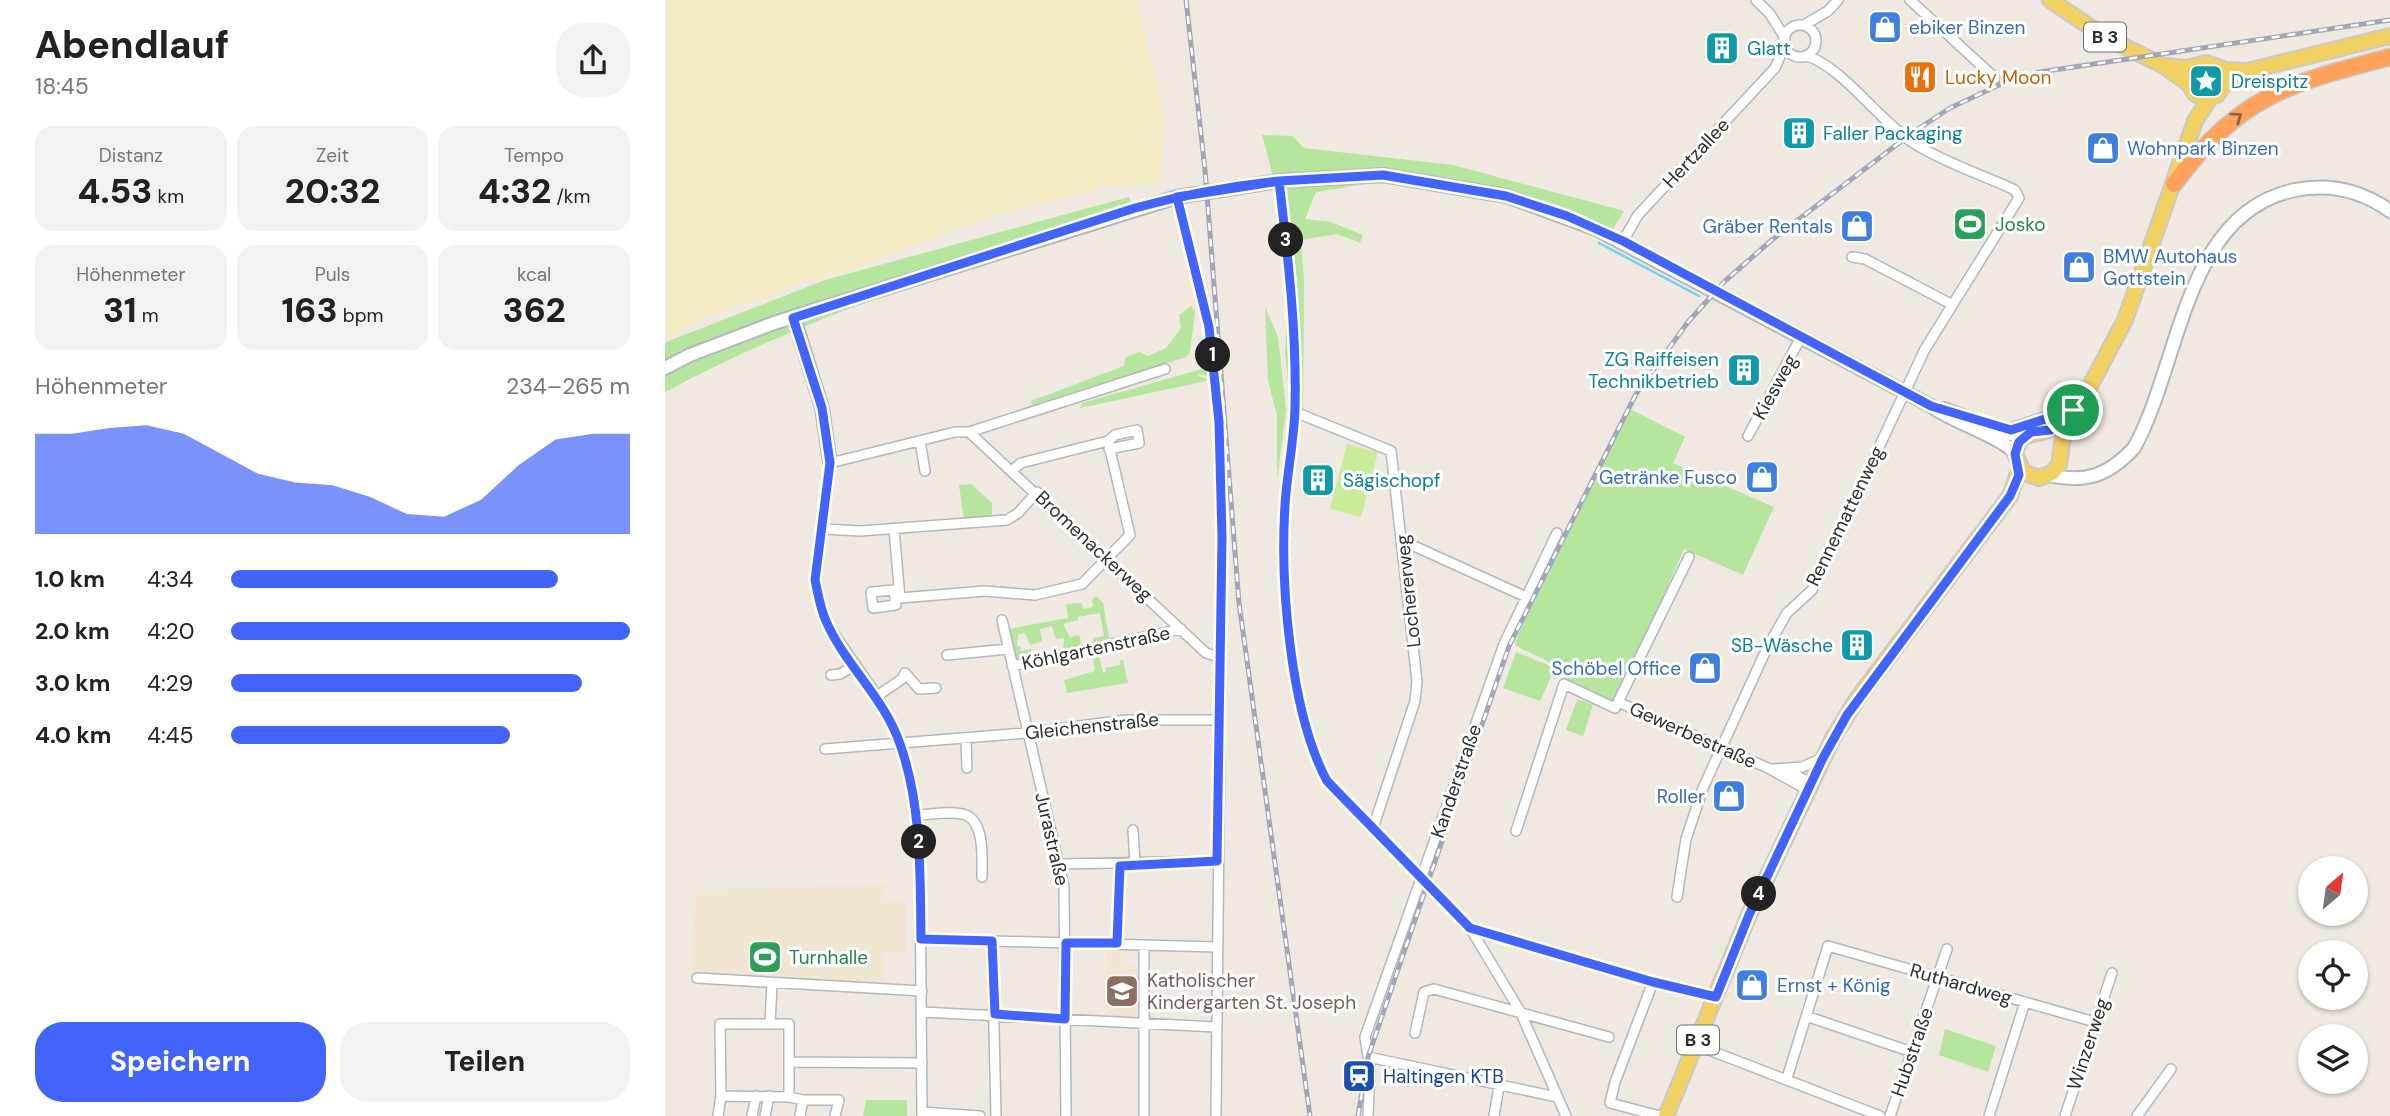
<!DOCTYPE html>
<html lang="de">
<head>
<meta charset="utf-8">
<style>
	:root { --surface:#fff; --page:#f2f2f2; --text:#222; --muted:#767676; --accent:#4264fb }
	body { margin:0; font-family:"DM Sans",sans-serif; background:var(--page); color:var(--text); height:100vh; display:flex; flex-direction:column; font-size:26px; white-space:nowrap }
	* { box-sizing:border-box; margin:0 }
	p { font-size:23px; color:var(--muted) }
	.icon { flex:none; width:38px; height:38px; fill:none; stroke:currentColor; stroke-width:2; stroke-linecap:round; stroke-linejoin:round }
	.map { position:relative; flex:1; overflow:hidden }
	.sheet { display:flex; flex-direction:column; background:var(--surface); width:665px }
	.sheet>* { flex:none }
	.needle { width:46px; rotate:29deg }
	.tools { position:absolute; left:1633px; top:856px; display:grid; gap:14px }
	.tools a { display:grid; place-items:center; width:70px; height:70px; border-radius:50%; background:var(--surface); box-shadow:0 2px 5px #0004; font-size:35px }
	.pin { position:absolute; display:grid; place-items:center; width:60px; height:60px; color:#fff; margin:-30px; border:4px solid #fff; border-radius:50%; box-shadow:0 2px 7px #0007 }
	.km { position:absolute; width:35px; height:35px; margin:-18px; border-radius:50%; background:#222; color:#fff; font-size:19px; line-height:35px; text-align:center }
	.round { display:grid; place-items:center; flex:none; width:74px; height:74px; border-radius:28px; background:var(--page) }
	.overview { display:flex; align-items:center; justify-content:space-between; height:119px; padding:0 35px }
	h1 { font-size:38px; font-weight:800; line-height:52px }
	.figures { display:grid; grid-template-columns:repeat(3,1fr); gap:10px; height:119px; padding:7px 35px }
	.figures div { display:grid; align-content:center; border-radius:18px; background:var(--page); text-align:center }
	.figures b { font-size:35px; font-weight:800 }
	.figures small { font-size:19px; font-weight:400 }
	.figures p { font-size:19px }
	.chart { height:196px; padding:14px 35px }
	.chart p { display:flex; justify-content:space-between }
	.chart svg { width:100%; height:126px; margin-top:7px; fill:var(--accent); opacity:.7 }
	.action { display:flex; gap:14px; margin-top:auto; padding:14px 35px }
	.action a { flex:1; height:80px; border-radius:28px; background:var(--accent); color:#fff; font-size:28px; font-weight:800; line-height:80px; text-align:center }
	.action a+a { background:var(--page); color:var(--text) }
	ul { padding:0 35px; list-style:none; font-size:23px }
	li { display:grid; grid-template-columns:112px 84px 1fr; align-items:center; height:52px }
	li i { height:18px; border-radius:9px; background:var(--accent) }
	main { display:flex; flex:1; min-height:0 }
	.map>svg:first-child { display:block }
	.education { fill:#f0e6d1 }
	.green { fill:#b6e59e }
	.sand { fill:#f3ecc5 }
	.pitch { fill:#c9ec9a }
	.lines { fill:none; stroke-linecap:round; stroke-linejoin:round }
	.stream { stroke:#75cff0; stroke-width:2.5 }
	.street-casing { stroke:#b4b7c1; stroke-width:12 }
	.secondary-casing { stroke:#b4b7c1; stroke-width:16 }
	.primary-casing { stroke:#c9c9c9; stroke-width:18 }
	.highway-casing { stroke:#c9c9c9; stroke-width:19 }
	.street { stroke:#fff; stroke-width:9 }
	.secondary { stroke:#fff; stroke-width:12 }
	.primary { stroke:#f2d163; stroke-width:14 }
	.highway { stroke:#ffa35c; stroke-width:16 }
	.rail-casing { stroke:#a3a6b8; stroke-width:5 }
	.rail { stroke:#fff; stroke-width:2.5; stroke-dasharray:8; stroke-linecap:butt }
	.oneway { stroke:#8c6343 }
	.route-casing { stroke:#fff; stroke-width:14 }
	.route { stroke:#4264fb; stroke-width:9 }
	.labels { text-anchor:middle; dominant-baseline:central; stroke-width:6; stroke-linejoin:round; paint-order:stroke }
	.shield { fill:#fff; stroke:#6d6d6d; stroke-width:2 }
	.shield-label { font-size:18px; font-weight:bold; fill:#2e2e2e }
	.shop-label { font-size:19px; fill:#366cbe; stroke:#fff; text-anchor:start }
	.culture-label { font-size:19px; fill:#0d838f; stroke:#fff; text-anchor:start }
	.food-label { font-size:19px; fill:#c56008; stroke:#fff; text-anchor:start }
	.street-label { font-size:19px; fill:#2e2e2e; stroke:#fff }
	.leisure-label { font-size:19px; fill:#27864d; stroke:#fff; text-anchor:start }
	.education-label { font-size:19px; fill:#785e54; stroke:#fff; text-anchor:start }
	.transit-label { font-size:19px; fill:#164399; stroke:#fff; text-anchor:start }
</style>
</head>
<body>
<main>
<section class="sheet">
<div class="overview"><div><h1>Abendlauf</h1><p>18:45</p></div><a class="round"><svg class="icon" aria-label="share" viewBox="0 0 24 24"><path d="M12 15V3M7 8l5-5 5 5M5 13v7h14v-7"/></svg></a></div>
<div class="figures">
<div><p>Distanz</p><b>4.53<small> km</small></b></div>
<div><p>Zeit</p><b>20:32</b></div>
<div><p>Tempo</p><b>4:32<small> /km</small></b></div>
</div>
<div class="figures">
<div><p>Höhenmeter</p><b>31<small> m</small></b></div>
<div><p>Puls</p><b>163<small> bpm</small></b></div>
<div><p>kcal</p><b>362</b></div>
</div>
<div class="chart"><p><span>Höhenmeter</span>234–265 m</p>
<svg viewBox="0 0 160 44" preserveAspectRatio="none"><path d="M0 44V9L10 9L20 7L30 6L40 9L50 16L60 23L70 26L80 27L90 31L100 37L110 38L120 32L130 20L140 11L150 9L160 9V44z"/></svg>
</div>
<ul>
<li><b>1.0 km</b>4:34<i style="width:82%"></i></li>
<li><b>2.0 km</b>4:20<i style="width:100%"></i></li>
<li><b>3.0 km</b>4:29<i style="width:88%"></i></li>
<li><b>4.0 km</b>4:45<i style="width:70%"></i></li>
</ul>
<div class="action"><a>Speichern</a><a>Teilen</a></div>
</section>
<div class="map">
<svg width="1725" height="1116" viewBox="0 0 1725 1116">
	<rect width="100%" height="100%" fill="#efe9e1"/>
	<path class="education" d="M220 884V900H241V954H219V987L26 975 31 889Z
		M449 946 463 947 462 965 476 966 474 1018 439 1017 441 951H449Z"/>
	<path class="green" d="M597 135 628 136 639 148 788 165 959 211 942 238C866 209 787 181 705 184 687 185 669 190 651 192L640 219 666 222 698 235 695 243 672 234 636 240 639 282 638 410 626 407 620 352 624 283 622 228Z
		M464 197 470 216C309 262 148 313 0 392V343L4 341 160 280Z
		M526 306 530 311 525 352 521 357 367 405 366 401 459 366 461 357 474 352 483 356 501 348 516 328 514 315Z
		M600 307 613 337 621 410 612 481V415L603 381Z
		M544 367 548 377 534 374 533 376 546 380 415 408 417 403Z
		M965 409 1020 437 1008 463 1109 507 1078 575 1019 549 961 682 948 702 901 680 899 669 851 646 850 642 878 580Z
		M306 484 327 503V517L299 519 294 485Z
		M431 596 438 603 445 643 428 645V638L439 636 435 613 413 617V620L398 624 405 637 414 635 417 649 398 652 399 638 391 639 387 626 375 629 377 641 365 645 360 633 353 634 352 646H355L356 651 366 649 367 658 354 661 349 657 343 629 403 618 401 604 417 603 418 609 428 607 427 600Z
		M851 652 890 668 875 701 838 688Z
		M434 657 438 673 441 672 440 668 455 665V660H458L463 683 402 693 399 680 430 671 428 659Z
		M912 699 928 705 918 736 901 730Z
		M1280 1029 1331 1046 1323 1072 1274 1055Z
		M201 1100H242V1116H198Z"/>
	<path class="sand" d="M0 0H471L500 118 495 184 443 186 322 218 185 270 137 282 111 294 43 315 0 340Z"/>
	<path class="pitch" d="M682 444 713 452 696 517 665 509Z"/>
	<g class="lines">
		<path class="stream" d="M934 243 1034 296"/>
		<g class="street-casing">
			<path id="street" d="M1091 0 1105 14 1120 38
				M1245 0 1330 78
				M1139 25 1163 11 1173 0
				M1119 41a16 16 0 1 1 32 0a16 16 0 1 1-32 0Z
				M614 181C623 257 632 333 630 409 629 441 623 473 620 505 615 583 625 713 662 781L805 928 855 1011 901 1116
				M512 197 544 327 554 422 557 537 551 1116
				M958 241 973 215 1110 68 1120 45
				M1187 257 1200 259 1286 304
				M630 412 726 451 752 681 750 701 708 828
				M304 432 541 653 554 657
				M1083 436 1136 337
				M255 441 260 471
				M443 441 450 435 472 430 474 443 444 449
				M158 529 195 531 342 520 353 513 372 492
				M229 529 235 598 320 591 370 595 417 584 465 535 443 441 356 463 348 470
				M738 541 859 596
				M230 598 229 590 206 592 208 608 231 605 230 598H235
				M337 620 399 887 401 1116
				M282 655 343 649
				M347 666 516 629
				M166 675 175 674 190 665
				M212 696 237 679 240 673 254 689 271 688
				M953 702 1103 768 1143 790
				M953 702 1024 557
				M301 739 302 768
				M160 749 361 733 461 720H554
				M1108 769 1137 767 1158 758
				M1123 770 1138 779 1143 790
				M251 815C264 815 288 810 301 815 320 823 317 860 317 877
				M468 830 470 864
				M851 831 899 684 950 708 953 702
				M394 864 552 861
				M1012 897 1021 839 1038 788 1102 648 1122 613 1147 590 1260 349 1354 198 1350 190C1318 175 1280 163 1250 144 1217 124 1175 64 1141 56
				M805 928 988 982 1050 997
				M256 939 551 947
				M327 941 331 1116
				M452 943 455 866
				M479 946V1116
				M32 978 257 991
				M988 982 950 1082 945 1103 995 1116
				M257 1012 551 1027
				M1141 1016 1247 1052
				M105 1024H124V1097L56 1096 55 1024H105L107 984
				M750 1033 759 992 769 989 944 1037
				M1031 1045 1215 1116
				M703 1057 892 1097
				M124 1062 257 1063
				M1122 1078 1163 946 1430 1022
				M124 1097 138 1100H174L170 1116
				M257 1112 315 1116
				M53 1116 56 1096
				M87 1116 91 1096
				M100 1116 104 1096
				M135 1116 138 1100
				M257 1116 255 860 249 796 235 743 212 696 160 621 151 580 165 463 290 432H304L500 369
				M703 1116 705 1069 700 1037 839 644 892 533
				M829 1116 834 1086
				M1225 1116 1282 949
				M1324 1116 1360 1002
				M1400 1116 1447 973
				M1472 1116 1506 1069"/>
		</g>
		<g class="secondary-casing">
			<path id="secondary" d="M129 318 157 408 165 463
				M0 368 25 355 109 323 512 197 614 181 718 175 841 196 931 229 1266 406C1285 421 1342 439 1350 454
				M1279 409 1345 434H1361
				M1349 429 1405 411
				M1383 475C1420 483 1442 477 1469 448 1516 364 1518 213 1630 190 1665 183 1696 190 1725 211"/>
		</g>
		<g class="primary-casing">
			<path id="primary" d="M1385 0 1440 37 1499 66 1524 84 1530 94 1541 98 1552 95 1558 86 1582 71 1725 36
				M1499 66 1522 68 1541 63 1561 70 1582 71
				M1414 405C1405 412 1398 421 1388 427 1372 438 1355 428 1350 454L1358 472 1374 478 1387 473 1394 465 1398 437 1460 320 1530 121 1545 98
				M1001 1116 1084 915 1168 738 1192 699 1345 496 1355 468"/>
		</g>
		<g class="highway-casing">
			<path id="highway" d="M1509 184C1576 95 1622 84 1725 57"/>
		</g>
		<use href="#street" class="street"/>
		<use href="#secondary" class="secondary"/>
		<use href="#primary" class="primary"/>
		<use href="#highway" class="highway"/>
		<g class="rail-casing">
			<path id="rail" d="M521 0 540 170 574 603 645 1116
				M693 1116 703 1057 844 646 971 394 1023 322 1060 281 1108 239 1247 133 1285 108 1336 84 1375 72 1725 20"/>
		</g>
		<use href="#rail" class="rail"/>
	</g>
	<defs><path id="oneway-chevron" d="M-2-3.5L2.5 0L-2 3.5" fill="none" stroke-width="1.6" stroke-linecap="round" stroke-linejoin="round" transform="scale(1.75)"/></defs>
	<use class="oneway" href="#oneway-chevron" transform="translate(1572 117) rotate(-36)"/>
	<g class="lines">
		<g class="route-casing">
			<path id="route" d="M1408 410 1346 430 1266 406 958 241 902 216 841 196 718 175 614 181 512 197 544 327 554 422 557 537 552 861 455 866 452 943H401L400 1019 330 1014 327 941 256 939C255 874 257 806 235 744 219 697 180 665 161 621 155 608 153 593 150 580L165 463 157 408 128 318 470 208C518 195 565 186 614 181 623 257 632 333 630 409 629 441 622 473 620 505 615 583 625 712 662 781L805 928 988 982 1051 997 1084 915 1158 758 1182 715 1345 496 1354 475 1350 454 1354 442 1366 432 1385 430 1408 410"/>
		</g>
		<use href="#route" class="route"/>
	</g>
	<defs>
		<g id="shop-square" transform="scale(1.75)"><rect x="-9" y="-9" width="18" height="18" rx="4" fill="#3f7fe0" stroke="#fff"/><path d="M-5-2.5h2.3a2.7 3.5 0 0 1 5.4 0H5L5.5 6h-11ZM-1.5-2.5h3a1.5 2.3 0 0 0-3 0Z" fill="#fff"/></g>
		<g id="building-square" transform="scale(1.75)"><rect x="-9" y="-9" width="18" height="18" rx="4" fill="#0f9aa8" stroke="#fff"/><path d="M-4-6H4V6H1V3H-1V6H-4ZM-2.5-4.3h1.7v1.8h-1.7ZM.8-4.3h1.7v1.8H.8ZM-2.5-1h1.7V.8h-1.7ZM.8-1h1.7V.8H.8Z" fill="#fff"/></g>
		<g id="restaurant-square" transform="scale(1.75)"><rect x="-9" y="-9" width="18" height="18" rx="4" fill="#e8710a" stroke="#fff"/><path d="M-5-6h1v4h1v-4h1v4h1v-4h1v5L-1.5 .5V6h-2V.5L-5-1ZM5-6V6H3V1.5H1.5Q1.5-4 5-6Z" fill="#fff"/></g>
		<g id="sight-square" transform="scale(1.75)"><rect x="-9" y="-9" width="18" height="18" rx="4" fill="#0f9aa8" stroke="#fff"/><path d="M0-6L1.8-2.2L6-1.7L2.9 1.2L3.7 5.4L0 3.3L-3.7 5.4L-2.9 1.2L-6-1.7L-1.8-2.2Z" fill="#fff"/></g>
		<g id="stadium-square" transform="scale(1.75)"><rect x="-9" y="-9" width="18" height="18" rx="4" fill="#2e9e5b" stroke="#fff"/><path d="M0-5a6.5 5 0 1 0 0 10a6.5 5 0 1 0 0-10ZM-3.5-1.8h7v3.6h-7Z" fill="#fff"/></g>
		<g id="school-square" transform="scale(1.75)"><rect x="-9" y="-9" width="18" height="18" rx="4" fill="#8d6e63" stroke="#fff"/><path d="M0-5L7-2L0 1L-7-2ZM-4 1L0 2.5L4 1V4Q0 6-4 4Z" fill="#fff"/></g>
		<g id="station-square" transform="scale(1.75)"><rect x="-9" y="-9" width="18" height="18" rx="4" fill="#1a4fb4" stroke="#fff"/><path d="M-3-6H3Q5-6 5-4V2Q5 4 3 4L4.5 6H3L1.5 4h-3L-3 6H-4.5L-3 4Q-5 4-5 2V-4Q-5-6-3-6ZM-3.5-4v3h7v-3ZM-3.5 1v1.5H-2V1ZM2 1v1.5H3.5V1Z" fill="#fff"/></g>
	</defs>
	<g fill-rule="evenodd">
		<use href="#shop-square" x="1220" y="27"/>
		<use href="#building-square" x="1057" y="48"/>
		<use href="#restaurant-square" x="1255" y="77"/>
		<use href="#sight-square" x="1541" y="81"/>
		<use href="#building-square" x="1134" y="133"/>
		<use href="#shop-square" x="1438" y="148"/>
		<use href="#stadium-square" x="1305" y="224"/>
		<use href="#shop-square" x="1192" y="226"/>
		<use href="#shop-square" x="1414" y="267"/>
		<use href="#building-square" x="1079" y="370"/>
		<use href="#shop-square" x="1097" y="477"/>
		<use href="#building-square" x="653" y="480"/>
		<use href="#building-square" x="1192" y="645"/>
		<use href="#shop-square" x="1040" y="668"/>
		<use href="#shop-square" x="1064" y="796"/>
		<use href="#stadium-square" x="100" y="957"/>
		<use href="#shop-square" x="1087" y="985"/>
		<use href="#school-square" x="457" y="991"/>
		<use href="#station-square" x="694" y="1076"/>
	</g>
	<g class="labels">
		<g class="shield">
			<rect x="1419" y="22.5" width="42" height="29" rx="5"/>
			<rect x="1012" y="1025.5" width="42" height="29" rx="5"/>
		</g>
		<g class="shield-label">
			<text x="1440" y="37">B 3</text>
			<text x="1033" y="1040">B 3</text>
		</g>
		<g class="shop-label">
			<text x="1244" y="27">ebiker Binzen</text>
			<text x="1462" y="148">Wohnpark Binzen</text>
			<text x="1168" y="226" text-anchor="end">Gräber Rentals</text>
			<text x="1438" y="256">BMW Autohaus<tspan x="1438" dy="22">Gottstein</tspan></text>
			<text x="1072" y="477" text-anchor="end">Getränke Fusco</text>
			<text x="1016" y="668" text-anchor="end">Schöbel Office</text>
			<text x="1040" y="796" text-anchor="end">Roller</text>
			<text x="1112" y="985">Ernst + König</text>
		</g>
		<g class="culture-label">
			<text x="1082" y="48">Glatt</text>
			<text x="1566" y="81">Dreispitz</text>
			<text x="1158" y="133">Faller Packaging</text>
			<text x="1054" y="359" text-anchor="end">ZG Raiffeisen<tspan x="1054" dy="22">Technikbetrieb</tspan></text>
			<text x="678" y="480">Sägischopf</text>
			<text x="1168" y="645" text-anchor="end">SB-Wäsche</text>
		</g>
		<g class="food-label">
			<text x="1280" y="77">Lucky Moon</text>
		</g>
		<g class="street-label">
			<text transform="translate(1031 153) rotate(-47)">Hertzallee</text>
			<text transform="translate(1110 387) rotate(-61)">Kiesweg</text>
			<text transform="translate(1180 516) rotate(-64)">Rennemattenweg</text>
			<text transform="translate(429 546) rotate(43)">Bromenackerweg</text>
			<text transform="translate(743 591) rotate(-96)">Lochererweg</text>
			<text transform="translate(431 648) rotate(-12)">Köhlgartenstraße</text>
			<text transform="translate(427 726) rotate(-6)">Gleichenstraße</text>
			<text transform="translate(1028 735) rotate(24)">Gewerbestraße</text>
			<text transform="translate(791 781) rotate(-71)">Kanderstraße</text>
			<text transform="translate(387 839) rotate(77)">Jurastraße</text>
			<text transform="translate(1296 984) rotate(16)">Ruthardweg</text>
			<text transform="translate(1423 1044) rotate(-72)">Winzerweg</text>
			<text transform="translate(1247 1052) rotate(-71)">Hubstraße</text>
		</g>
		<g class="leisure-label">
			<text x="1330" y="224">Josko</text>
			<text x="124" y="957">Turnhalle</text>
		</g>
		<g class="education-label">
			<text x="482" y="980">Katholischer<tspan x="482" dy="22">Kindergarten St. Joseph</tspan></text>
		</g>
		<g class="transit-label">
			<text x="718" y="1076">Haltingen KTB</text>
		</g>
	</g>
</svg>
<div class="tools">
<a><svg class="needle" viewBox="-14 -14 28 28"><path d="M0-13l5 13h-10z" fill="#e53935"/><path d="M0 13l5-13h-10z" fill="#767676"/></svg></a>
<a><svg class="icon" aria-label="locate" viewBox="0 0 24 24"><circle cx="12" cy="12" r="6"/><path d="M12 2v4M12 18v4M2 12h4M18 12h4"/></svg></a>
<a><svg class="icon" aria-label="layers" viewBox="0 0 24 24"><path d="M12 4l9 5-9 5-9-5zM3 14l9 5 9-5"/></svg></a>
</div>
<div class="pin" style="left:1408px;top:410px;background:#1e9e55"><svg class="icon" aria-label="arrive" viewBox="0 0 24 24"><path d="M6 21V4h12l-3 4 3 4H6"/></svg></div>
<b class="km" style="left:548px;top:355px">1</b>
<b class="km" style="left:254px;top:842px">2</b>
<b class="km" style="left:621px;top:240px">3</b>
<b class="km" style="left:1094px;top:894px">4</b>
</div>
</main>
</body>
</html>
